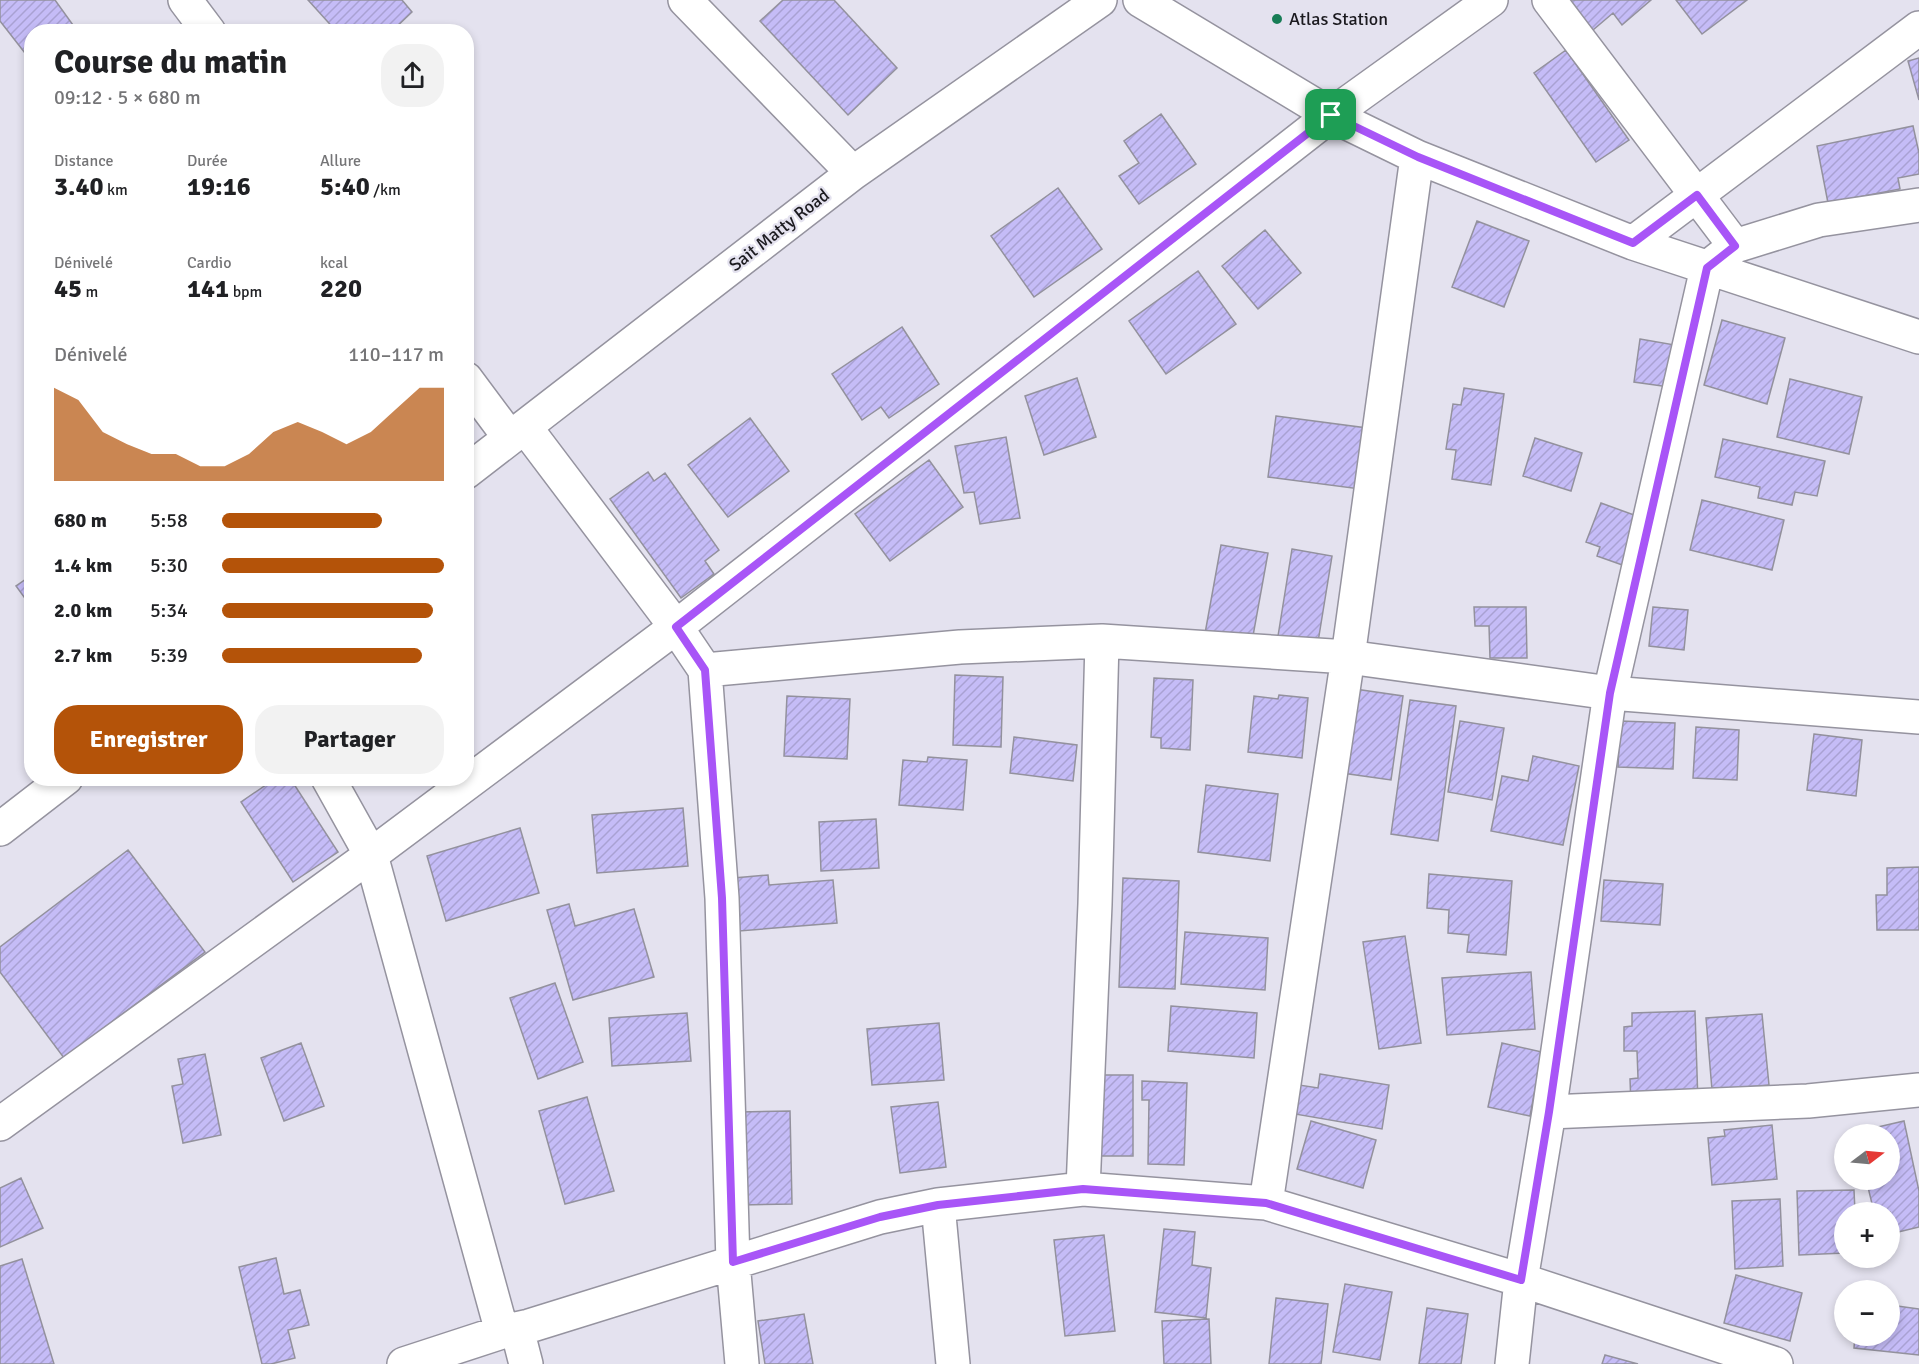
<!DOCTYPE html>
<html lang="fr">
<head>
<meta charset="utf-8">
<style>
	:root { --surface:#fff; --page:#f2f2f2; --text:#202124; --muted:#757577; --accent:#b45309 }
	body { margin:0; font-family:Signika,sans-serif; background:var(--page); color:var(--text); height:100vh; display:flex; flex-direction:column; font-size:22px; white-space:nowrap }
	* { box-sizing:border-box; margin:0 }
	p { font-size:20px; color:var(--muted) }
	.icon { flex:none; width:33px; height:33px; fill:none; stroke:currentColor; stroke-width:2; stroke-linecap:round; stroke-linejoin:round }
	.map { position:relative; flex:1; overflow:hidden }
	.drawer { position:absolute; left:24px; top:24px; width:450px; height:762px; display:flex; flex-direction:column; background:var(--surface); border-radius:24px; box-shadow:0 3px 9px #0003 }
	.drawer>* { flex:none }
	.needle { width:39px; rotate:74deg }
	.tools { position:absolute; left:1834px; top:1124px; display:grid; gap:12px }
	.tools a { display:grid; place-items:center; width:66px; height:66px; border-radius:50%; background:var(--surface); box-shadow:0 3px 9px #0003; font-size:30px }
	.pin { position:absolute; display:grid; place-items:center; width:51px; height:51px; color:#fff; margin:-26px; border-radius:12px; box-shadow:0 3px 9px #0006 }
	.round { display:grid; place-items:center; flex:none; width:63px; height:63px; border-radius:24px; background:var(--page) }
	.headline { display:flex; align-items:center; justify-content:space-between; height:102px; padding:0 30px }
	h1 { font-size:33px; font-weight:800; line-height:45px }
	.metrics { display:grid; grid-template-columns:repeat(3,1fr); gap:9px; height:102px; padding:6px 30px }
	.metrics div { display:grid; align-content:center }
	.metrics b { font-size:26px; font-weight:800 }
	.metrics small { font-size:16px; font-weight:400 }
	.metrics p { font-size:16px }
	.chart { height:168px; padding:12px 30px }
	.chart p { display:flex; justify-content:space-between }
	.chart svg { width:100%; height:108px; margin-top:6px; fill:var(--accent); opacity:.7 }
	.button { display:flex; gap:12px; margin-top:auto; padding:12px 30px }
	.button a { flex:1; height:69px; border-radius:24px; background:var(--accent); color:#fff; font-size:24px; font-weight:800; line-height:69px; text-align:center }
	.button a+a { background:var(--page); color:var(--text) }
	ul { padding:0 30px; list-style:none; font-size:20px }
	li { display:grid; grid-template-columns:96px 72px 1fr; align-items:center; height:45px }
	li i { height:15px; border-radius:8px; background:var(--accent) }
	.map>svg:first-child { display:block }
	.building { fill:url(#building-hatch); stroke:#93919d; stroke-width:1.5 }
	.lines { fill:none; stroke-linecap:round; stroke-linejoin:round }
	.minor-casing { stroke:#95939f; stroke-width:36 }
	.minor { stroke:#fff; stroke-width:33 }
	.route-casing { stroke:#fff; stroke-width:12 }
	.route { stroke:#a855f7; stroke-width:8 }
	.poi-dot { fill:#187d56; stroke:#e4e2ef; stroke-width:2 }
	.labels { text-anchor:middle; dominant-baseline:central; stroke-width:4.5; stroke-linejoin:round; paint-order:stroke }
	.poi-label { font-size:18px; fill:#1b1a1f; stroke:#e4e2ef; text-anchor:start }
	.street-label { font-size:18px; fill:#1b1a1f; stroke:#e4e2ef }
</style>
</head>
<body>
<div class="map">
<svg width="1919" height="1364" viewBox="0 0 1919 1364">
	<defs>
		<pattern id="building-hatch" width="6" height="6" patternUnits="userSpaceOnUse" patternTransform="scale(1.5)"><rect width="6" height="6" fill="#c5bcf7"/><path d="M-1 1l2-2M0 6l6-6M5 7l2-2" fill="none" stroke="#a9a1d3"/></pattern>
	</defs>
	<rect width="100%" height="100%" fill="#e4e2ef"/>
	<path class="building" d="M0 0H55L78 32H32V62L0 21Z
		M308 0H402L412 12 391 32H337Z
		M783 0H834L897 68 848 115 760 21Z
		M1568 0H1651L1622 25 1613 13 1593 30Z
		M1676 0H1747L1702 34Z
		M1566 50 1629 140 1596 162 1534 73Z
		M1919 58V100L1908 61Z
		M1161 114 1196 164 1139 204 1119 176 1139 163 1124 141Z
		M1913 126 1919 153V174L1898 178 1900 189 1828 203 1817 146Z
		M1058 188 1102 249 1034 297 991 236Z
		M1477 221 1529 241 1504 307 1452 287Z
		M1265 230 1301 273 1258 309 1222 266Z
		M1198 271 1236 324 1166 374 1129 321Z
		M1722 320 1785 338 1767 404 1704 385Z
		M902 327 939 384 889 418 881 407 862 420 832 374Z
		M1640 339 1675 345 1669 387 1634 382Z
		M1077 378 1096 437 1044 455 1025 396Z
		M1790 379 1862 397 1849 454 1777 437Z
		M1464 388 1504 394 1491 485 1452 479 1456 450 1446 449 1453 404 1461 405Z
		M1276 416 1367 428 1360 489 1268 477Z
		M750 418 789 471 728 517 688 465Z
		M1006 437 1020 518 980 524 974 492 964 493 955 446Z
		M1535 438 1582 453 1571 491 1523 476Z
		M1723 439 1825 461 1817 496 1795 492 1792 505 1758 498 1760 487 1715 477Z
		M929 460 963 507 890 561 855 514Z
		M648 472 654 481 665 473 719 550 705 561 714 574 681 598 610 499Z
		M1702 500 1784 520 1772 570 1690 550Z
		M1601 503 1645 519 1628 567 1597 556 1600 547 1586 542Z
		M1221 545 1268 553 1251 647 1204 639Z
		M1292 549 1332 556 1318 642 1278 636Z
		M32 575V608L16 586Z
		M1474 607H1526L1527 658H1490L1489 626H1475Z
		M1653 607 1688 610 1684 650 1649 646Z
		M955 675 1003 677 1001 747 953 745Z
		M1154 678 1193 680 1190 750 1161 748V738L1151 737Z
		M1348 688 1403 696 1391 780 1335 772Z
		M1279 695 1308 698 1302 758 1248 752 1254 696 1278 699Z
		M787 696 850 699 847 759 784 756Z
		M1410 700 1456 706 1438 841 1391 834Z
		M1460 721 1504 728 1492 800 1448 792Z
		M1620 721 1675 723 1673 769 1618 767Z
		M1696 727 1739 730 1737 780 1693 778Z
		M1814 734 1862 740 1856 796 1807 790Z
		M1014 737 1077 745 1073 781 1010 773Z
		M1533 756 1579 766 1563 845 1491 831 1502 776 1528 781Z
		M928 757 967 760 963 810 899 805 903 760 927 762Z
		M272 778H290L338 852 293 882 241 802 273 780Z
		M1206 785 1278 794 1270 861 1198 852Z
		M683 808 688 866 597 873 592 815Z
		M876 819 879 868 821 871 819 822Z
		M520 828 539 893 446 921 427 856Z
		M128 850 205 952 64 1058 0 972V947Z
		M1919 867V930H1877L1876 895H1887V868Z
		M1429 874 1512 881 1506 955 1467 952 1469 935 1448 933 1449 910 1427 908Z
		M768 875 769 885 833 880 837 923 739 931 734 878Z
		M1123 878 1179 881 1175 989 1119 987Z
		M1604 880 1663 884 1660 925 1601 921Z
		M569 904 575 926 634 909 654 977 573 1000 547 910Z
		M1185 932 1268 938 1265 990 1181 984Z
		M1405 936 1421 1043 1379 1049 1363 942Z
		M1531 972 1535 1029 1447 1035 1442 978Z
		M555 983 583 1062 538 1079 510 998Z
		M1171 1006 1257 1013 1254 1058 1168 1051Z
		M1695 1011 1698 1103 1631 1105 1630 1079 1638 1078 1637 1051H1624V1027L1632 1026V1013Z
		M687 1013 691 1061 612 1066 609 1018Z
		M1762 1014 1769 1085 1712 1090 1706 1018Z
		M939 1023 944 1080 872 1085 867 1029Z
		M301 1043 324 1106 284 1121 261 1058Z
		M1502 1043 1542 1052 1530 1116 1488 1107Z
		M205 1054 221 1135 183 1143 172 1086 183 1084 178 1059Z
		M1320 1074 1389 1085 1382 1129 1289 1113 1293 1084 1318 1088Z
		M1092 1075H1133V1156H1092Z
		M1142 1081 1187 1083 1184 1165 1148 1164 1149 1100H1142Z
		M587 1097 614 1191 565 1204 539 1111Z
		M938 1102 946 1167 900 1173 891 1107Z
		M790 1111 792 1204 742 1205 739 1112Z
		M1311 1121 1376 1140 1363 1188 1297 1169Z
		M1904 1121 1919 1191V1227L1890 1234V1212H1874L1866 1179H1890V1134H1856V1132Z
		M1772 1125 1777 1179 1712 1185 1708 1138 1725 1136 1724 1130Z
		M21 1178 43 1228 0 1247V1188Z
		M1854 1190 1855 1212H1845V1253L1799 1255 1797 1191Z
		M1780 1199 1783 1266 1735 1269 1732 1201Z
		M1164 1229 1195 1232 1192 1265 1211 1268 1206 1318 1155 1312Z
		M1104 1235 1115 1331 1065 1336 1054 1240Z
		M276 1258 284 1294 300 1290 309 1325 288 1330 295 1358 271 1364H262L239 1267Z
		M22 1259 54 1364H0V1266Z
		M1736 1275 1802 1293 1790 1341 1724 1323Z
		M1345 1284 1392 1292 1380 1360 1333 1352Z
		M1276 1298 1328 1304 1321 1364H1269Z
		M1890 1305 1919 1309V1355L1854 1348 1855 1335H1890Z
		M1427 1308 1468 1314 1461 1364H1419Z
		M804 1314 813 1364H765L758 1321Z
		M1209 1319 1211 1364H1164L1162 1321Z
		M1605 1355 1638 1364H1602Z"/>
	<g class="lines">
		<g class="minor-casing">
			<path id="minor" d="M185 0 209 32
				M685 0 853 173
				M1140 0 1331 115 1417 157 1633 243 1919 337
				M1549 0 1735 246
				M1633 243 1919 28
				M466 379 510 438
				M525 427 676 627 705 670 722 898 733 1262 742 1364
				M466 472 853 173 1100 0
				M705 670 960 647 1102 641 1348 657 1610 693 1919 717
				M328 778 371 855 502 1332
				M0 829 66 778
				M1549 1112 1808 1101 1919 1090
				M0 1124 371 855 676 627 1331 115 1491 0
				M1083 1189 1095 904 1102 641
				M1266 1203 1348 657 1417 157
				M938 1205 953 1364
				M517 1329 526 1364
				M404 1364 502 1332 529 1326 880 1217 938 1205 1083 1189 1266 1203 1521 1280 1776 1364
				M1512 1364 1521 1280 1549 1112 1610 693 1707 268 1735 246 1819 220 1919 205"/>
		</g>
		<use href="#minor" class="minor"/>
	</g>
	<g class="lines">
		<g class="route-casing">
			<path id="route" d="M1331 115 1418 157 1633 243 1697 195 1735 246 1707 268 1610 693 1549 1112 1521 1280 1266 1203 1083 1189 938 1205 880 1217 733 1262 722 898 705 670 676 627Z"/>
		</g>
		<use href="#route" class="route"/>
	</g>
	<circle class="poi-dot" cx="1277" cy="19" r="6"/>
	<g class="labels">
		<g class="poi-label">
			<text x="1289" y="19">Atlas Station</text>
		</g>
		<g class="street-label">
			<text transform="translate(779 230) rotate(-38)">Sait Matty Road</text>
		</g>
	</g>
</svg>
<div class="tools">
<a><svg class="needle" viewBox="-14 -14 28 28"><path d="M0-13l5 13h-10z" fill="#e53935"/><path d="M0 13l5-13h-10z" fill="#757577"/></svg></a>
<a>+</a>
<a>−</a>
</div>
<div class="pin" style="left:1331px;top:115px;background:#1e9e55"><svg class="icon" aria-label="arrive" viewBox="0 0 24 24"><path d="M6 21V4h12l-3 4 3 4H6"/></svg></div>
<section class="drawer">
<div class="headline"><div><h1>Course du matin</h1><p>09:12 · 5 × 680 m</p></div><a class="round"><svg class="icon" aria-label="share" viewBox="0 0 24 24"><path d="M12 15V3M7 8l5-5 5 5M5 13v7h14v-7"/></svg></a></div>
<div class="metrics">
<div><p>Distance</p><b>3.40<small> km</small></b></div>
<div><p>Durée</p><b>19:16</b></div>
<div><p>Allure</p><b>5:40<small> /km</small></b></div>
</div>
<div class="metrics">
<div><p>Dénivelé</p><b>45<small> m</small></b></div>
<div><p>Cardio</p><b>141<small> bpm</small></b></div>
<div><p>kcal</p><b>220</b></div>
</div>
<div class="chart"><p><span>Dénivelé</span>110–117 m</p>
<svg viewBox="0 0 160 44" preserveAspectRatio="none"><path d="M0 44V6L10 11L20 24L30 29L40 33L50 33L60 38L70 38L80 33L90 24L100 20L110 24L120 29L130 24L140 15L150 6L160 6V44z"/></svg>
</div>
<ul>
<li><b>680 m</b>5:58<i style="width:72%"></i></li>
<li><b>1.4 km</b>5:30<i style="width:100%"></i></li>
<li><b>2.0 km</b>5:34<i style="width:95%"></i></li>
<li><b>2.7 km</b>5:39<i style="width:90%"></i></li>
</ul>
<div class="button"><a>Enregistrer</a><a>Partager</a></div>
</section>
</div>
</body>
</html>
